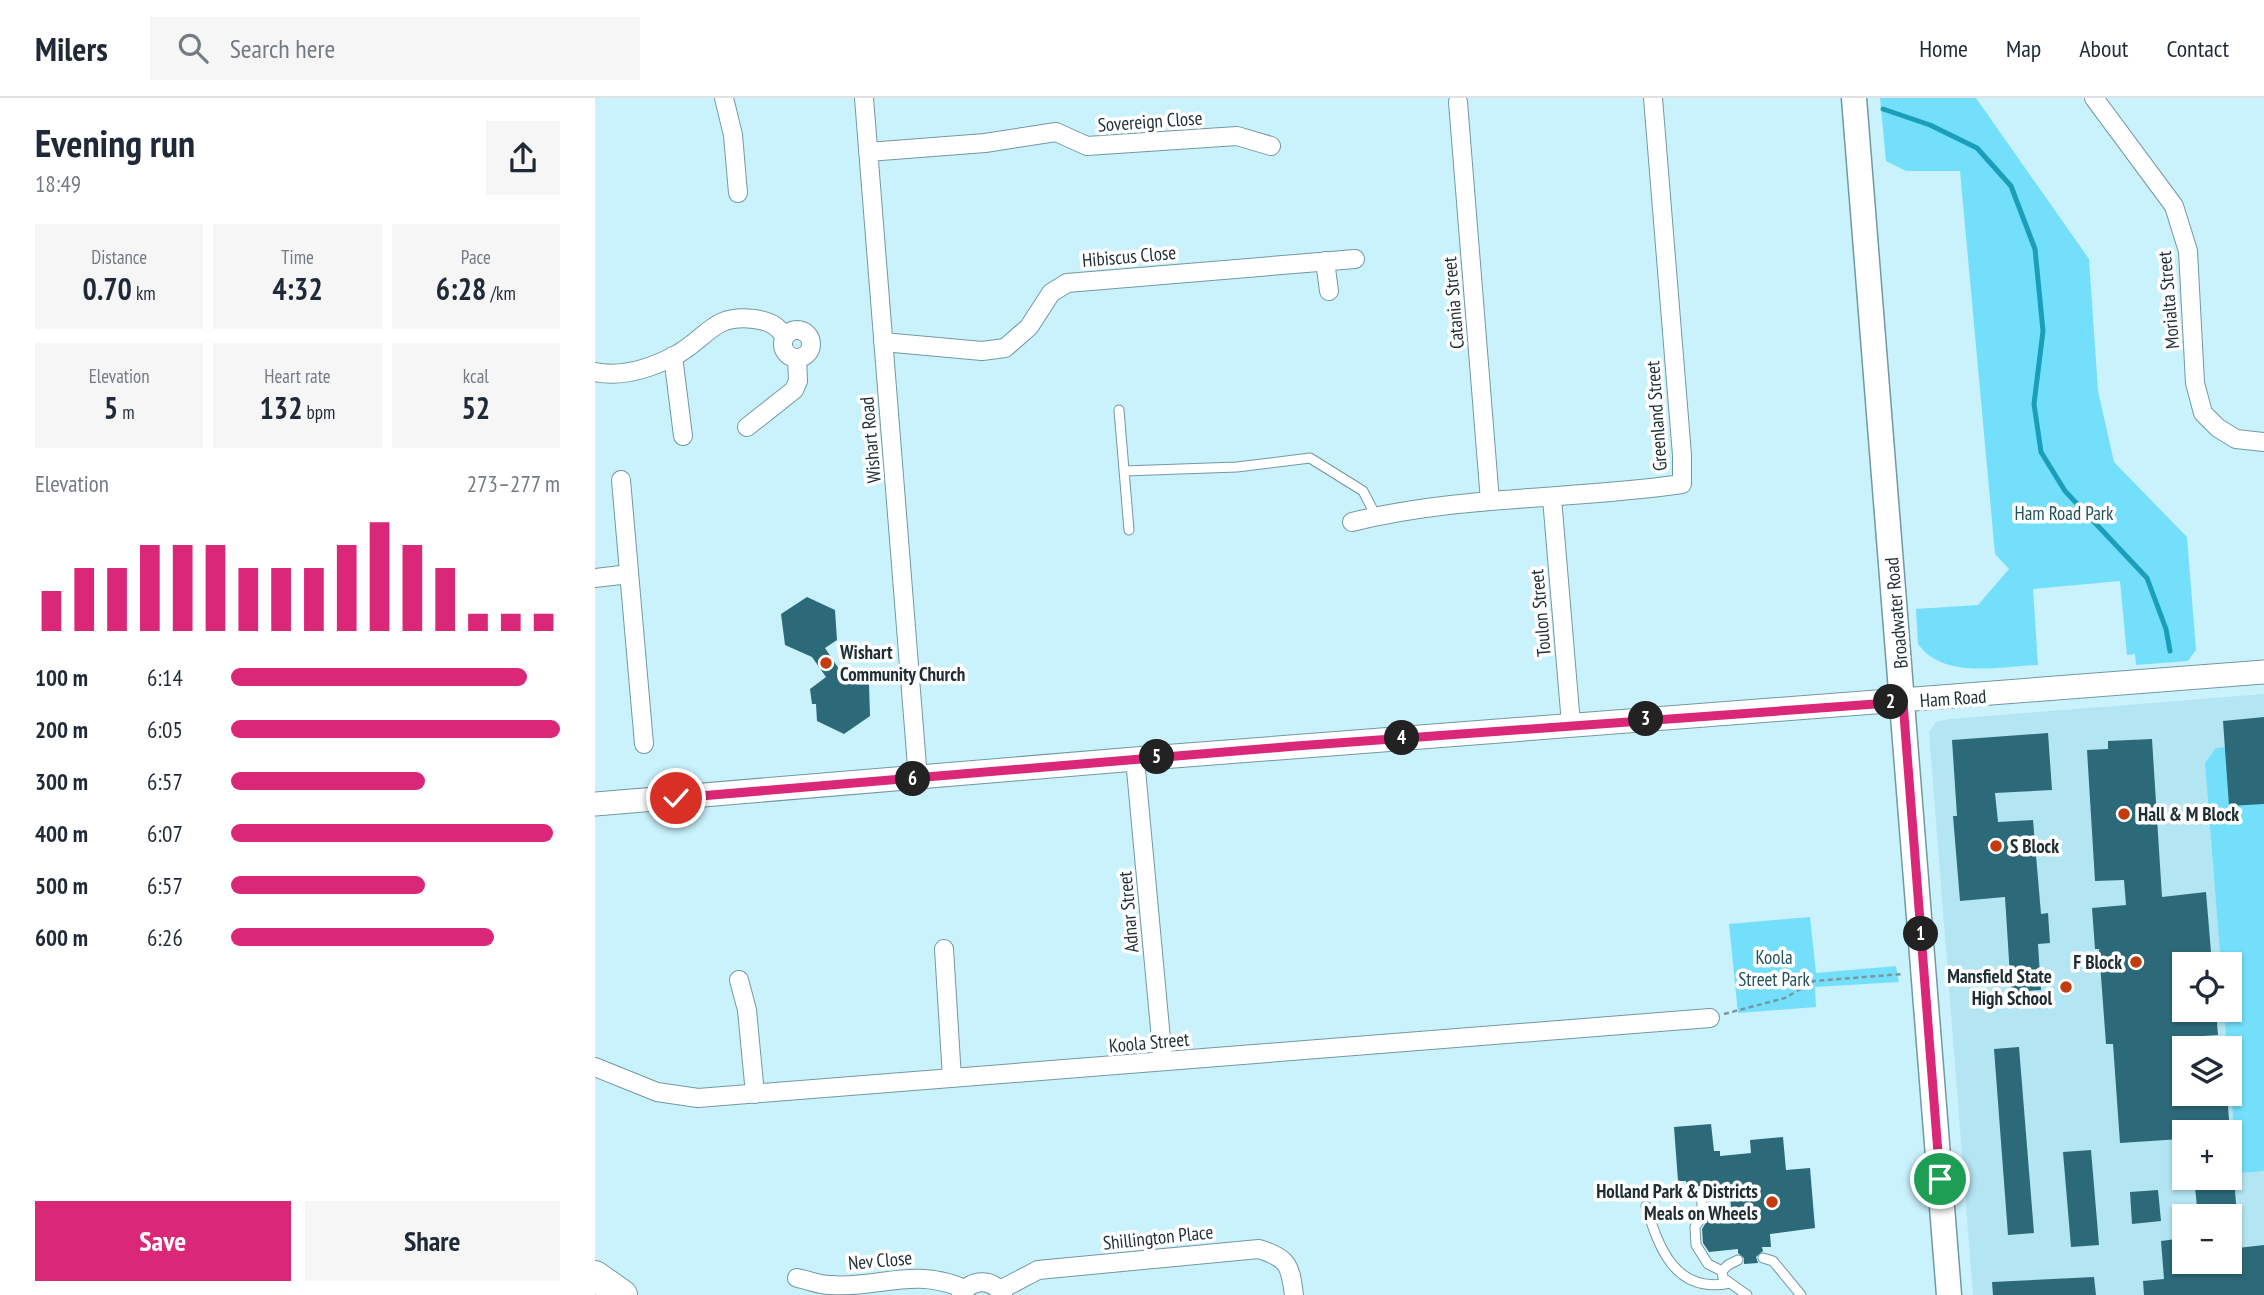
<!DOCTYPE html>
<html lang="en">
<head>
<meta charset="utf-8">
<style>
	:root { --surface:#fff; --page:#f6f6f7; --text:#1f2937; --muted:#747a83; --line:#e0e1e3; --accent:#db2777 }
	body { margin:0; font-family:"PT Sans Narrow",sans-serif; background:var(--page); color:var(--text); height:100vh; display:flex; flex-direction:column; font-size:26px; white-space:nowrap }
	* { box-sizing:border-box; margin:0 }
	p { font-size:23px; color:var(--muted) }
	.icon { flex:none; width:38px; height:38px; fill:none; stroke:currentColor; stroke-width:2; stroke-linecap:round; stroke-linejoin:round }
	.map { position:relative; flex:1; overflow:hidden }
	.sheet { display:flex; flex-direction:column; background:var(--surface); width:595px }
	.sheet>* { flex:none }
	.buttons { position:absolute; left:1577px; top:854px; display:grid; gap:14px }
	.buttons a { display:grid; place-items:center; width:70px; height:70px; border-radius:0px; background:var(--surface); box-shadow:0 2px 5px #0004; font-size:35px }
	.pin { position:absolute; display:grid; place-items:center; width:60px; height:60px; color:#fff; margin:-30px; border:4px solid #fff; border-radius:50%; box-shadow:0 2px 7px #0007 }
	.km { position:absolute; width:35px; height:35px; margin:-18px; border-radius:50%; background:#222; color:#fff; font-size:19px; line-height:35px; text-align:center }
	.round { display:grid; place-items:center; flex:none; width:74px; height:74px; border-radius:0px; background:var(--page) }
	.head { display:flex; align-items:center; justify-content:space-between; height:119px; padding:0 35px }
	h1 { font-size:38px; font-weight:800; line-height:52px }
	.figures { display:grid; grid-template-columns:repeat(3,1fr); gap:10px; height:119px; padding:7px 35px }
	.figures div { display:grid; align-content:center; border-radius:0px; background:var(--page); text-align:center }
	.figures b { font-size:30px; font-weight:800 }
	.figures small { font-size:19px; font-weight:400 }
	.figures p { font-size:19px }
	.chart { height:196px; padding:14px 35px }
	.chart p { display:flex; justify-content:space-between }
	.chart svg { width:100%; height:126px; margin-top:7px; stroke:var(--accent); stroke-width:6 }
	.cta { display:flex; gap:14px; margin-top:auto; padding:14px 35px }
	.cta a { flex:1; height:80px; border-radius:0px; background:var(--accent); color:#fff; font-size:28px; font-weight:800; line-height:80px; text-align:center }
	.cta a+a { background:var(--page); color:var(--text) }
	ul { padding:0 35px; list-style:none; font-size:23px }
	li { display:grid; grid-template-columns:112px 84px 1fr; align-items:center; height:52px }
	li i { height:18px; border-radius:9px; background:var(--accent) }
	header { display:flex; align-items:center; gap:42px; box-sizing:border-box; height:98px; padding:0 35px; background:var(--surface); border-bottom:2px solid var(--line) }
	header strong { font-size:33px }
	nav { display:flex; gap:38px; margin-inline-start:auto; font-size:24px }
	.search { width:490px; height:63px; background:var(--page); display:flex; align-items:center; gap:18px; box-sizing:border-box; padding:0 24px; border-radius:0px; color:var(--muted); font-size:26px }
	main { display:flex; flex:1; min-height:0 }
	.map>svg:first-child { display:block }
	.built { fill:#b4e5f2; fill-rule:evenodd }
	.green { fill:#73dffb }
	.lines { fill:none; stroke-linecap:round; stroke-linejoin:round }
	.stream { stroke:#1a9eba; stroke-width:5 }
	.building { fill:#2d6a79 }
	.service-casing { stroke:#7298a2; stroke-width:11 }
	.minor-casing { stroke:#7298a2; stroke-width:20 }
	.tertiary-casing { stroke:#7298a2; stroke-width:25 }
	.secondary-casing { stroke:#7298a2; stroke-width:27 }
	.trunk-casing { stroke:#7298a2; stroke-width:32 }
	.path { stroke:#7a979f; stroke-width:2.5; stroke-dasharray:5 3.5; stroke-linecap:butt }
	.service { stroke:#fff; stroke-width:9 }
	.minor { stroke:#fff; stroke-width:18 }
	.tertiary { stroke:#fff; stroke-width:23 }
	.secondary { stroke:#fff; stroke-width:24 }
	.trunk { stroke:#fff; stroke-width:30 }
	.route-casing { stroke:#fff; stroke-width:14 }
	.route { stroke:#db2777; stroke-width:9 }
	.poi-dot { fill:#c43c0e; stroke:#fff; stroke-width:2.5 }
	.labels { text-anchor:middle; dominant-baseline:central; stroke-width:7; stroke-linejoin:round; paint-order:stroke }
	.street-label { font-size:19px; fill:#1e2e32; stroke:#fff }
	.park-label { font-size:19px; fill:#20525e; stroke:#fff }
	.poi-label { font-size:19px; font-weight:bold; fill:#1e2e32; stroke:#fff; text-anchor:start }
</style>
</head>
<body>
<header>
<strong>Milers</strong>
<div class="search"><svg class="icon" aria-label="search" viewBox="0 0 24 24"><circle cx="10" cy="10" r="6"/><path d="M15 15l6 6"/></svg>Search here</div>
<nav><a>Home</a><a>Map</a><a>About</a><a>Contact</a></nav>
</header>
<main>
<section class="sheet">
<div class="head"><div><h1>Evening run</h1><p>18:49</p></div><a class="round"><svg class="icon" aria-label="share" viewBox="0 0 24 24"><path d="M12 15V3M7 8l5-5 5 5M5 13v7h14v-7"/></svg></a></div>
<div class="figures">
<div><p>Distance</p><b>0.70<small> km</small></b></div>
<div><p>Time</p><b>4:32</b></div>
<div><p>Pace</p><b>6:28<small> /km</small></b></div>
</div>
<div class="figures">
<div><p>Elevation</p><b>5<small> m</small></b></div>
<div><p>Heart rate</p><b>132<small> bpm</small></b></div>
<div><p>kcal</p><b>52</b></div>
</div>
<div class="chart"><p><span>Elevation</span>273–277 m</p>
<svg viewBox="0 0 160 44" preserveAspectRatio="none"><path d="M5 44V30M15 44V22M25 44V22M35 44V14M45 44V14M55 44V14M65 44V22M75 44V22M85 44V22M95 44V14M105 44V6M115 44V14M125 44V22M135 44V38M145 44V38M155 44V38"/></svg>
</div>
<ul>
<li><b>100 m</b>6:14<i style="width:90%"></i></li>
<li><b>200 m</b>6:05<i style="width:100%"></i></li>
<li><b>300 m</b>6:57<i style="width:59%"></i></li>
<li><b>400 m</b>6:07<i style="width:98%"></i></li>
<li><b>500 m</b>6:57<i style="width:59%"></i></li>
<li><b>600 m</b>6:26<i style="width:80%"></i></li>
</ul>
<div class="cta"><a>Save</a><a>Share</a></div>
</section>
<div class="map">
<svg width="1669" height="1197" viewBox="0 0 1669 1197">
	<rect width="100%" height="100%" fill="#caf2fd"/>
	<path class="built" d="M1669 596V1197H1378L1334 634 1341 624 1354 621ZM1589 866H1634V912H1589ZM1589 950H1634V996H1589ZM1589 1034H1634V1080H1589ZM1589 1118H1634V1164H1589Z"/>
	<path class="green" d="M1285 0H1381L1494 161 1503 293 1519 364 1592 439 1601 552 1593 563 1541 567 1540 556 1532 557 1525 483 1438 491 1443 567C1404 568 1349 582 1323 546L1321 511 1383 507 1414 471 1400 456 1365 73H1311L1291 63Z
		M1669 646V1073L1643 1075 1629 912H1634V866H1626L1610 665 1621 650Z
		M1215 819 1221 875 1301 868 1304 884 1220 889 1221 909 1143 915 1134 826Z"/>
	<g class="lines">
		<path class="stream" d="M1288 11 1335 27 1382 50 1416 88 1440 151 1448 233 1439 306 1446 354 1470 393 1552 480 1571 531 1575 553"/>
	</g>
	<path class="building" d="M212 499 240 512 242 542 230 550 244 571 274 586 275 618 249 636 222 623 221 606H217L215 591 231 579 217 559 190 547 186 516Z
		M1669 619V706L1634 708 1628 623Z
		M1453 635 1457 692 1400 695 1403 724 1438 722 1446 816 1453 815 1455 845 1443 846 1446 892 1416 894 1410 799 1365 803 1358 718H1362L1357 642Z
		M1557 641 1567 799 1611 794 1617 866H1589V912H1621L1623 937 1579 940 1583 996H1632L1635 1034H1585L1586 1041 1525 1045 1518 946H1511L1504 851H1500L1497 810 1531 807 1529 782 1500 783 1492 652 1513 651V643Z
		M1424 949 1439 1135 1413 1137 1399 951Z
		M1116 1026 1119 1053H1125V1058L1156 1055 1155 1042 1188 1039 1191 1072 1215 1070 1220 1130 1175 1136 1176 1149H1167L1168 1153 1161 1159 1163 1165 1149 1166V1160L1143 1155V1151L1114 1154 1108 1145 1107 1131 1113 1121 1137 1120 1134 1088H1092L1091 1083H1083L1079 1029Z
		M1496 1052 1504 1147 1476 1149 1468 1054Z
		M1599 1080H1639L1642 1118H1603Z
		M1563 1092 1566 1123 1537 1126 1535 1094Z
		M1589 1140V1164H1634V1151L1669 1147V1197H1549L1548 1183 1569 1181 1566 1143Z
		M1499 1179 1501 1197H1398L1397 1184Z"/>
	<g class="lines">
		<g class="service-casing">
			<path id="service" d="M524 312 534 432
				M529 373 642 369 715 360 768 393 781 418
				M1106 1096 1108 1117 1100 1129 1101 1147 1113 1166 1127 1173
				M1051 1108C1063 1147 1079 1197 1135 1185
				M1168 1160 1178 1163 1206 1197
				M1143 1162 1133 1167 1127 1173 1128 1180 1152 1197"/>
		</g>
		<g class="minor-casing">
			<path id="minor" d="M129 0 138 37 143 95
				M269 0 323 681
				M1499 0 1579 108 1593 153 1600 285 1608 315 1623 330 1641 341 1669 344
				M863 4 895 403
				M273 54 390 45 461 34 492 48 642 38 676 48
				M730 163 734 193
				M188 246a14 14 0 1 1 28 0a14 14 0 1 1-28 0Z
				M288 244 387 253 410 250 434 229 456 195 472 185 760 161
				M78 258 88 338
				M0 274C29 280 57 270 83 256 114 238 118 216 159 221 174 223 180 226 190 238
				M152 329 199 292 203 283 202 260
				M26 382 49 646
				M957 400 976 626
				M757 424C865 397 978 402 1087 386V357L1058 0
				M0 480 34 476
				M540 661 568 963
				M349 851 357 980
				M144 882 152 912 160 996
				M0 969 62 994 103 1000 1115 920
				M202 1180C213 1182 224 1187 235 1187 286 1191 316 1168 370 1191
				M405 1192 443 1172 664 1151C694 1161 695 1167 699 1197
				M366 1197C377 1180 397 1180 408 1197"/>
		</g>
		<g class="tertiary-casing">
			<path id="tertiary" d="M0 706 540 661 1669 574"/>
		</g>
		<g class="secondary-casing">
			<path id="secondary" d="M1259 0 1354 1197"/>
		</g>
		<g class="trunk-casing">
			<path id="trunk" d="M0 1178 27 1197"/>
		</g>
		<path class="path" d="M1129 916 1190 900 1219 883 1308 876"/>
		<use href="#service" class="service"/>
		<use href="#minor" class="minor"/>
		<use href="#tertiary" class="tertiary"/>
		<use href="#secondary" class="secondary"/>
		<use href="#trunk" class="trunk"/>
	</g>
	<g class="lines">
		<g class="route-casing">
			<path id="route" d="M81 700 701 648 1308 604 1345 1081"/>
		</g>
		<use href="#route" class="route"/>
	</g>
	<g class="poi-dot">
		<circle cx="231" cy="565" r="7"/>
		<circle cx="1529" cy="716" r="7"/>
		<circle cx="1401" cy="748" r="7"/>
		<circle cx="1541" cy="864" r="7"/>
		<circle cx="1471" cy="889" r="7"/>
		<circle cx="1177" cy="1104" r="7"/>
	</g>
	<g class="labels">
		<g class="street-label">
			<text transform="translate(555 23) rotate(-4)">Sovereign Close</text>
			<text transform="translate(534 158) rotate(-5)">Hibiscus Close</text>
			<text transform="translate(1573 202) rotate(-95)">Morialta Street</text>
			<text transform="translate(858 205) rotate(-95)">Catania Street</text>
			<text transform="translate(1061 318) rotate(-94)">Greenland Street</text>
			<text transform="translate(275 342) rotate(-95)">Wishart Road</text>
			<text transform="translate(945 515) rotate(-95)">Toulon Street</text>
			<text transform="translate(1301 515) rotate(-95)">Broadwater Road</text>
			<text transform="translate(1358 600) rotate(-4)">Ham Road</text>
			<text transform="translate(533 814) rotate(-95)">Adnar Street</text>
			<text transform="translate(554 944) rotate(-5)">Koola Street</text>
			<text transform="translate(563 1139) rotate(-6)">Shillington Place</text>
			<text transform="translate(285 1162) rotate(-5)">Nev Close</text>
		</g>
		<g class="park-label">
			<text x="1469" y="415">Ham Road Park</text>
			<text x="1179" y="859">Koola<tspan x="1179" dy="22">Street Park</tspan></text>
		</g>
		<g class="poi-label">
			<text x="245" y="554">Wishart<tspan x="245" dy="22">Community Church</tspan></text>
			<text x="1543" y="716">Hall &amp; M Block</text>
			<text x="1415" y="748">S Block</text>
			<text x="1527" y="864" text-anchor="end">F Block</text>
			<text x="1457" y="878" text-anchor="end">Mansfield State<tspan x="1457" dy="22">High School</tspan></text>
			<text x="1163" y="1093" text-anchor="end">Holland Park &amp; Districts<tspan x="1163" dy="22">Meals on Wheels</tspan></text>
		</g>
	</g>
</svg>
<div class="buttons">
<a><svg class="icon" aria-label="locate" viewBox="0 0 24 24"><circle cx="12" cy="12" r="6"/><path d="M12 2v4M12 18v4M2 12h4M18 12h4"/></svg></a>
<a><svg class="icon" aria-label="layers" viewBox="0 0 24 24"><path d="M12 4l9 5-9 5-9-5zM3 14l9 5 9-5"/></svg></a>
<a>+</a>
<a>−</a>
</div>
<div class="pin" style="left:1345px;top:1081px;background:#1e9e55"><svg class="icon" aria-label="arrive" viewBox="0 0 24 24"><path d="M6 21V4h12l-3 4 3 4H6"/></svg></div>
<div class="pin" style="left:81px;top:700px;background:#d93025"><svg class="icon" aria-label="check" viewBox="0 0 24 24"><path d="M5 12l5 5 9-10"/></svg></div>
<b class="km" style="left:1326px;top:836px">1</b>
<b class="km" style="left:1296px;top:604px">2</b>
<b class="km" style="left:1051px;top:621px">3</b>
<b class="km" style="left:807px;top:640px">4</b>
<b class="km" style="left:562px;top:659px">5</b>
<b class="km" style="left:318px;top:681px">6</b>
</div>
</main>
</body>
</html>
